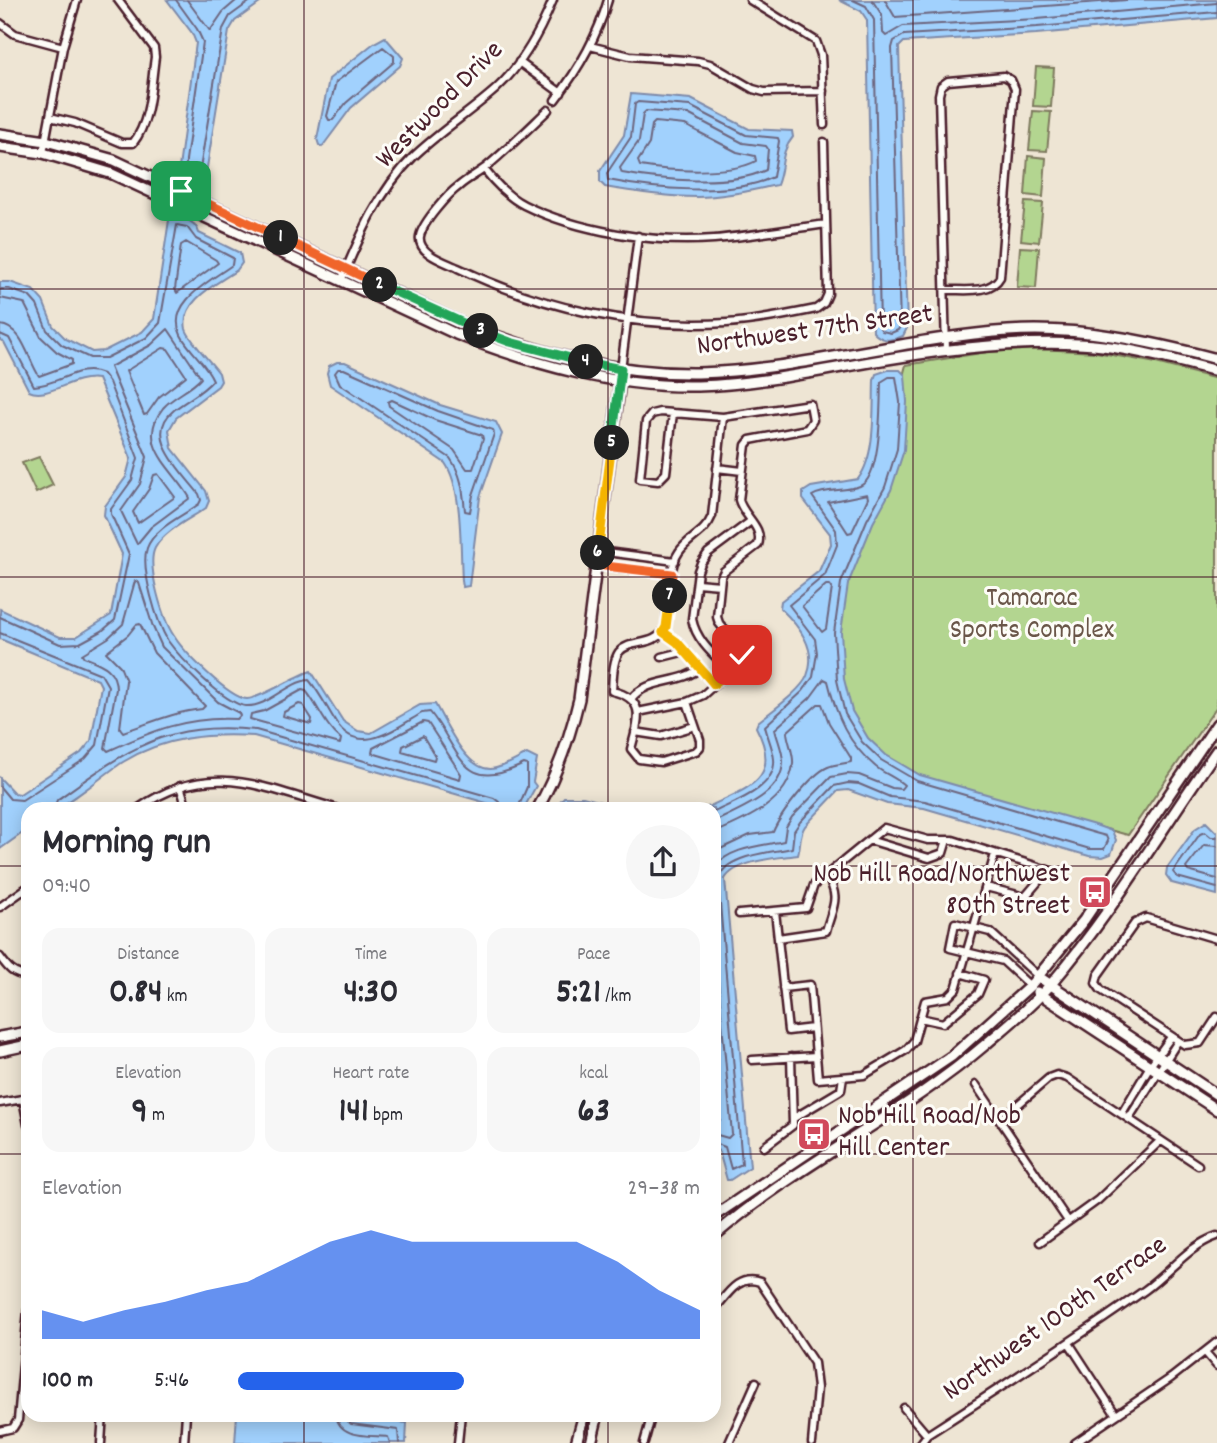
<!DOCTYPE html>
<html lang="en">
<head>
<meta charset="utf-8">
<style>
	:root { --surface:#fff; --page:#f7f7f7; --text:#2b2b33; --muted:#7c7c81; --accent:#2563eb }
	body { margin:0; font-family:Dekko,sans-serif; background:var(--page); color:var(--text); height:100vh; display:flex; flex-direction:column; font-size:26px; white-space:nowrap }
	* { box-sizing:border-box; margin:0 }
	p { font-size:23px; color:var(--muted) }
	.icon { flex:none; width:38px; height:38px; fill:none; stroke:currentColor; stroke-width:2; stroke-linecap:round; stroke-linejoin:round }
	.map { position:relative; flex:1; overflow:hidden }
	.panel { position:absolute; left:21px; top:802px; width:700px; height:620px; display:flex; flex-direction:column; background:var(--surface); border-radius:21px; box-shadow:0 4px 18px #0003 }
	.panel>* { flex:none }
	.pin { position:absolute; display:grid; place-items:center; width:60px; height:60px; color:#fff; margin:-30px; border-radius:14px; box-shadow:0 4px 10px #0006 }
	.km { position:absolute; width:35px; height:35px; margin:-18px; border-radius:50%; background:#222; color:#fff; font-size:19px; line-height:35px; text-align:center }
	.round { display:grid; place-items:center; flex:none; width:74px; height:74px; border-radius:37px; background:var(--page) }
	.overview { display:flex; align-items:center; justify-content:space-between; height:119px; padding:0 21px }
	h1 { font-size:38px; font-weight:800; line-height:52px }
	.stats { display:grid; grid-template-columns:repeat(3,1fr); gap:10px; height:119px; padding:7px 21px }
	.stats div { display:grid; align-content:center; border-radius:18px; background:var(--page); text-align:center }
	.stats b { font-size:35px; font-weight:800 }
	.stats small { font-size:19px; font-weight:400 }
	.stats p { font-size:19px }
	.chart { height:196px; padding:14px 21px }
	.chart p { display:flex; justify-content:space-between }
	.chart svg { width:100%; height:126px; margin-top:7px; fill:var(--accent); opacity:.7 }
	ul { padding:0 21px; list-style:none; font-size:23px }
	li { display:grid; grid-template-columns:112px 84px 1fr; align-items:center; height:52px }
	li i { height:18px; border-radius:9px; background:var(--accent) }
	.map>svg:first-child { display:block }
	.green { fill:#b3d590; stroke:#7e7a5e; stroke-width:2 }
	.water { fill:#a1d1fd; stroke:#7e8aa9; stroke-width:2 }
	.lines { fill:none; stroke-linecap:round; stroke-linejoin:round }
	.shore { stroke:#6d667f; stroke-width:2 }
	.street-casing { stroke:#4a1f2b; stroke-width:11 }
	.secondary-casing { stroke:#4a1f2b; stroke-width:14 }
	.street { stroke:#fdfcf7; stroke-width:6 }
	.secondary { stroke:#fdfcf7; stroke-width:9 }
	.split-1-casing { stroke:#fff; stroke-width:14 }
	.split-2-casing { stroke:#fff; stroke-width:14 }
	.split-3-casing { stroke:#fff; stroke-width:14 }
	.split-4-casing { stroke:#fff; stroke-width:14 }
	.split-5-casing { stroke:#fff; stroke-width:14 }
	.split-6-casing { stroke:#fff; stroke-width:14 }
	.split-7-casing { stroke:#fff; stroke-width:14 }
	.split-8-casing { stroke:#fff; stroke-width:14 }
	.split-9-casing { stroke:#fff; stroke-width:14 }
	.split-1 { stroke:#f0652b; stroke-width:9 }
	.split-2 { stroke:#f0652b; stroke-width:9 }
	.split-3 { stroke:#22a559; stroke-width:9 }
	.split-4 { stroke:#22a559; stroke-width:9 }
	.split-5 { stroke:#22a559; stroke-width:9 }
	.split-6 { stroke:#f5b400; stroke-width:9 }
	.split-7 { stroke:#f0652b; stroke-width:9 }
	.split-8 { stroke:#f5b400; stroke-width:9 }
	.split-9 { stroke:#f5b400; stroke-width:9 }
	.grid { fill:none; stroke:#4a1f2b; stroke-width:2; stroke-opacity:0.55 }
	.labels { text-anchor:middle; dominant-baseline:central; stroke-width:6; stroke-linejoin:round; paint-order:stroke }
	.street-label { font-size:28px; fill:#4a1f2b; stroke:#fdfcf7 }
	.park-label { font-size:28px; fill:#6a5649; stroke:#fdfcf7 }
	.poi-label { font-size:28px; fill:#4a1f2b; stroke:#fdfcf7; text-anchor:end }
</style>
</head>
<body>
<div class="map">
<svg width="1217" height="1443" viewBox="0 0 1217 1443">
	<rect width="100%" height="100%" fill="#eee5d4"/>
	<filter id="ink" filterUnits="userSpaceOnUse"><feTurbulence type="fractalNoise" baseFrequency=".0143" numOctaves="2"/><feDisplacementMap in="SourceGraphic" scale="14" xChannelSelector="R" yChannelSelector="G"/><feConvolveMatrix kernelMatrix="1 2 1 2 8 2 1 2 1" color-interpolation-filters="sRGB"/></filter>
	<g filter="url(#ink)">
		<path class="green" d="M1036 67 1054 68 1051 107 1033 106Z
			M1033 111 1051 112 1047 151 1029 150Z
			M1028 156 1046 158 1043 197 1025 195Z
			M1025 202 1043 203 1039 242 1021 240Z
			M1020 247 1039 248 1036 288 1017 287Z
			M1038 349 1096 352 1156 363 1217 379V706L1128 835 917 777 883 756 860 734 840 685 838 620 906 365 987 352Z
			M39 457 53 485 36 493 22 463Z"/>
		<path class="water" d="M167 0H264L235 21 229 31 204 186 200 188 180 180 178 175 196 43 192 33Z
			M839 0H1217V18L1036 34 904 42 899 47 907 328 903 336C892 341 882 342 873 332L867 20 861 11Z
			M385 37 403 58 400 66 351 108 322 147 319 145 317 139 329 79 374 43Z
			M631 94 691 99 749 129 792 131 793 137C779 154 785 165 777 185 752 190 724 197 697 197 666 197 636 192 605 187L600 182V171L624 135Z
			M174 215C185 219 196 221 199 233L240 253 242 263 237 270C219 283 180 300 186 329 189 340 211 362 219 373L221 381 218 386 176 418 169 430 172 448 206 491 209 501 206 508C190 519 164 531 155 548 146 565 163 620 174 636 183 651 229 698 247 699 260 699 295 676 311 671L343 721 358 731 371 733 420 705 435 704C446 723 466 770 491 769 503 768 517 759 527 754L537 759 533 782 536 786 524 808H504L254 736C209 733 163 737 123 762 108 771 68 806 55 808 47 810 36 808 28 808V829L0 849V778L14 793 20 794 81 753 91 741 101 686 98 680 0 639V609L60 637H76L111 615 122 554 104 515 105 506 126 477 131 458 98 379C72 375 48 400 29 391L4 342 0 340V282H10L33 290 43 301 53 326 66 339 92 352 104 351 142 332 154 319 169 220Z
			M337 362H345L440 405 496 422 502 434 480 497 469 586 463 587 462 581C460 548 463 489 445 463L330 385 327 373 329 366Z
			M888 370H900L905 375 907 402 904 450 891 490 873 523 848 584 841 632 844 679 852 711 868 738 886 755 920 775 1098 826 1112 831 1116 840 1111 854 1103 857 1089 856 924 808 887 804 848 790 838 791 805 826C799 835 801 845 798 855 778 858 736 860 725 879L750 1167 730 1180H727L719 1151 714 1149V808H706C746 788 784 781 756 727L758 722C770 712 801 691 807 676 818 649 799 626 780 608L781 601 819 571 831 544 830 534 803 499V492L811 487 858 479C876 456 873 409 874 380L876 374Z
			M564 797H583L624 808H554Z
			M1206 822 1217 833V895L1172 883 1166 875 1167 868 1195 829Z
			M237 1414H321L407 1423 406 1443H235Z"/>
		<g class="lines">
			<path class="shore" d="M176 0 197 29 203 42 186 160V174L196 178 199 175 223 29 230 16 252 0
				M187 0 210 31 223 12 237 0
				M853 0 866 6 874 20 880 328 882 331 891 333 898 330 900 326 892 48 894 41 904 35 1037 27 1217 12
				M872 0 882 15 883 33 886 36 903 26 1037 19 1217 3
				M885 0 895 17 1127 0
				M383 47 394 56V62L346 103 333 120H329L327 116 336 82Z
				M638 102 690 106 746 135 778 138 779 141 773 177C732 197 652 189 608 180L607 173 631 137 635 104Z
				M646 111 688 114 743 143 766 146 768 149 766 170C730 187 660 180 622 173L620 168 639 141 643 114Z
				M655 122 685 125 737 152 755 156 756 161C731 175 669 171 640 166L638 161 649 144 652 125Z
				M186 242 216 260 218 263 177 293 175 289 181 245Z
				M0 289H9L29 296 37 305 47 330 62 345 90 358H106L146 338 160 323 177 225 187 227 196 239 233 258 232 265C212 280 165 303 181 335 189 351 206 363 213 380 203 392 187 400 174 410 142 436 183 473 199 494L201 500 199 504C183 516 154 528 147 548 140 568 157 623 168 641 180 658 224 703 245 706 268 708 287 682 309 680 320 693 327 708 336 722 359 758 396 728 422 713L430 712C462 752 461 795 524 764L527 765V787L518 808
				M0 298 24 303 41 337 57 352 72 360V364L39 376C28 360 23 327 0 325
				M168 329 201 378C191 390 173 396 163 408 134 445 175 470 190 498L151 527 137 544 121 511 140 484 147 457 110 367 151 345Z
				M0 334 9 338 34 386C59 385 79 363 103 374L109 382 138 458 132 480 111 509V514L129 554 115 620 102 631 80 643 60 644 0 617
				M163 348 168 349 186 376 159 397 147 414 144 415 126 371Z
				M338 369H344L438 411 493 430 494 434 473 495 470 512 465 511C463 491 462 475 450 458L340 384 335 373Z
				M392 400 435 420 482 435 483 439 473 469H467L454 450 389 406 388 402Z
				M158 474 175 497 138 523 133 512 149 489 154 475Z
				M867 494 868 498 852 532 848 533 828 502Z
				M135 581 139 583 153 627 162 647 218 702 239 713 240 716 237 719C187 716 152 731 108 751L105 748 116 689C116 668 101 664 84 657L82 654 108 638 123 624Z
				M826 585H830L832 588 826 629 822 632 802 606Z
				M140 624 154 653 205 706 202 709C174 712 150 723 123 732L120 728 126 681 120 666 106 652 128 635 136 625Z
				M0 633 101 674 108 686 97 745 85 759 22 800 10 799 0 787
				M302 690 306 691C319 707 325 726 341 739L340 744 250 719 251 714 264 711Z
				M299 704 303 705 312 719 311 724 283 716 284 712Z
				M423 722 428 723 461 774 460 779 372 753 373 748Z
				M423 736 435 756 434 760 402 751 403 746Z
				M54 808 57 800C128 749 165 721 256 730L494 798 499 802 500 808
				M714 812C734 802 777 788 774 759 773 748 767 736 765 726L803 691 813 677 817 653 815 639 789 605 825 575 837 545 836 530 812 496C826 488 845 492 860 486 882 477 880 403 881 382L889 377H896L900 402 897 449 885 487 867 520 841 583 834 633 837 680 845 714 862 742 881 760 917 781 1095 833 1106 836 1108 841 1104 849H1090L925 801 890 797 859 784 848 783 834 786 800 822 794 831 792 848C771 853 725 854 718 880L742 1164 731 1169 725 1147 714 1143
				M714 822C739 809 782 795 783 762 783 751 777 739 775 729L810 698 824 679 828 681C836 715 848 744 876 767 885 774 896 778 904 785L901 789 892 788 859 775 847 774 831 777 792 817 786 827 784 841C761 846 731 847 714 867
				M714 833C745 820 789 802 793 764 794 753 788 743 787 732L818 704H822L829 723 851 758V762C844 764 835 764 828 767 811 774 780 815 773 832L750 835 714 852
				M1217 837H1211L1205 832 1200 834 1173 872 1177 877 1217 888
				M1217 846 1204 845 1186 868 1188 871 1217 879
				M714 935 732 1134 728 1138 714 1134
				M714 1054 720 1120 714 1124
				M336 1414C338 1439 369 1435 388 1437L390 1443
				M345 1414 346 1420 351 1424 398 1430 399 1443"/>
			<g class="street-casing">
				<path id="street" d="M750 0 816 41 821 55 824 125
					M0 23 15 34 63 47
					M590 46 630 56 698 61 710 64 753 89 764 92 823 91
					M519 62 561 93
					M555 100C579 69 597 38 608 0
					M548 110C528 129 507 150 485 168 477 174 467 179 459 186 448 194 423 222 420 236 417 254 446 262 458 268 541 308 634 329 727 323 757 321 787 315 816 309L824 303 828 294 824 142
					M50 117 75 123 122 143H133C151 121 151 84 155 57L154 48 118 0
					M43 153 63 47 77 0
					M484 169C495 183 508 197 524 205 576 231 655 244 714 239 751 236 789 229 826 224
					M341 281C360 236 378 192 413 157 439 132 469 113 496 89 521 66 540 32 553 0
					M945 290C963 289 990 295 1000 277L1015 89 1011 80 1004 76 948 81 941 86 939 95 946 350
					M621 369 638 236
					M717 468 742 471
					M599 551 675 561
					M597 565 672 574
					M697 583 720 585
					M663 632 677 642 715 685
					M662 657 686 651
					M730 671C715 656 696 641 692 619L698 571 701 563 708 553 751 521
					M631 699C648 677 680 685 700 668
					M687 702 700 740V747L696 751 661 762 639 759 631 749C638 722 648 699 612 691 613 680 612 662 619 652 631 638 654 649 666 627 668 607 668 567 679 552 689 537 705 534 712 516L723 417
					M638 712 687 702 703 695 741 661V650L719 623 717 617 721 577 724 571 758 545C764 527 743 516 739 500L746 445 750 440 807 429 813 420 810 404 723 417 660 412 652 414 646 421 640 479 658 481 666 473 673 413
					M635 732 661 736 695 726
					M180 786 187 808
					M139 808C209 759 262 787 335 808
					M869 840 929 858 943 853 947 840
					M0 907 28 887
					M775 911 788 1031 813 1028
					M739 914 806 908 814 885 884 828 928 840H953L1048 870 1025 897 986 887
					M778 938 826 931C833 905 841 899 826 874
					M1217 939 1146 918 1135 923 1098 975 1096 983 1101 990 1185 1045 1200 1043 1217 1017
					M0 957C8 968 13 975 28 976
					M1030 986 1003 961 950 948 955 923 990 932 1039 977
					M783 988 810 985 818 1079 864 1075 906 1050 914 1041 925 1001 948 997 956 989 995 854
					M920 1018 943 1023 978 994 984 980 960 973
					M752 1060 816 1056
					M976 1085 1068 1221
					M23 1099 28 1125
					M0 1103 28 1098
					M1122 1113 1150 1066 1171 1037
					M794 1118 841 1090 843 1077
					M1129 1118 1178 1041
					M1000 1120 1049 1078 1057 1075 1067 1078 1198 1165
					M764 1147 793 1125 791 1057
					M1040 1242 1098 1200 1160 1141
					M714 1310C727 1295 738 1274 760 1282L814 1363 817 1388 812 1443
					M1069 1343 1116 1415
					M1205 1352 1217 1366
					M904 1408 927 1435
					M0 1431 13 1428 18 1420 28 1310
					M101 1443 103 1414
					M184 1443 186 1414
					M458 1443 461 1414
					M644 1443 652 1414
					M729 1443 756 1382
					M921 1443 927 1435C1000 1388 1073 1341 1145 1290 1169 1273 1188 1246 1217 1236
					M1075 1443 1171 1378 1217 1342"/>
			</g>
			<g class="secondary-casing">
				<path id="secondary" d="M0 134 46 141 114 160 461 323C537 353 615 374 698 373 803 370 904 338 1008 331 1079 326 1149 341 1217 359
					M0 147 43 153 110 173 456 334C532 364 615 388 698 386 783 383 866 359 950 350 1000 344 1053 340 1103 346 1142 351 1179 361 1217 371
					M538 808C557 774 570 737 579 699L621 374
					M1039 977 1217 1095
					M1037 992 1217 1110
					M0 1037 28 1032
					M0 1051 28 1045
					M714 1216 952 1056 1030 986 1084 920 1217 724
					M714 1236C797 1164 902 1116 986 1044 1008 1025 1033 1005 1052 983 1114 910 1162 828 1217 750
					M576 1443 584 1414
					M591 1443 598 1414"/>
			</g>
			<use href="#street" class="street"/>
			<use href="#secondary" class="secondary"/>
		</g>
	</g>
	<g class="lines" filter="url(#ink)">
		<g class="split-1-casing">
			<path id="split-1" d="M181 191 281 238"/>
		</g>
		<g class="split-2-casing">
			<path id="split-2" d="M281 238 380 285"/>
		</g>
		<g class="split-3-casing">
			<path id="split-3" d="M380 285 481 331"/>
		</g>
		<g class="split-4-casing">
			<path id="split-4" d="M481 331 510 342 586 362"/>
		</g>
		<g class="split-5-casing">
			<path id="split-5" d="M586 362 621 369 612 443"/>
		</g>
		<g class="split-6-casing">
			<path id="split-6" d="M598 553 612 443"/>
		</g>
		<g class="split-7-casing">
			<path id="split-7" d="M598 553 597 565 672 574 670 596"/>
		</g>
		<g class="split-8-casing">
			<path id="split-8" d="M670 596 666 627 663 632 677 642 714 684"/>
		</g>
		<g class="split-9-casing">
			<path id="split-9" d="M714 684 741 661 742 655"/>
		</g>
		<use href="#split-1" class="split-1"/>
		<use href="#split-2" class="split-2"/>
		<use href="#split-3" class="split-3"/>
		<use href="#split-4" class="split-4"/>
		<use href="#split-5" class="split-5"/>
		<use href="#split-6" class="split-6"/>
		<use href="#split-7" class="split-7"/>
		<use href="#split-8" class="split-8"/>
		<use href="#split-9" class="split-9"/>
	</g>
	<path class="grid" d="M304 0V808M608 0V808M913 0V1443M0 289H1217M0 577H1217M0 866H28M714 866H1217M0 1154H28M714 1154H1217M304 1414V1443M608 1414V1443"/>
	<defs>
		<g id="bus-square" transform="scale(1.75)"><rect x="-9" y="-9" width="18" height="18" rx="4" fill="#d1495b" stroke="#fdfcf7"/><path d="M-5-6H5V4H4V6H2V4H-2V6H-4V4H-5ZM-3.5-4V0h7V-4ZM-3.5 1.2v1.5H-2V1.2ZM2 1.2v1.5H3.5V1.2Z" fill="#fff"/></g>
	</defs>
	<g fill-rule="evenodd">
		<use href="#bus-square" x="1095" y="892"/>
		<use href="#bus-square" x="814" y="1134"/>
	</g>
	<g class="labels">
		<g class="street-label">
			<text transform="translate(441 106) rotate(-45)">Westwood Drive</text>
			<text transform="translate(815 332) rotate(-8)">Northwest 77th Street</text>
			<text transform="translate(1056 1320) rotate(-35)">Northwest 100th Terrace</text>
		</g>
		<g class="park-label">
			<text x="1032" y="600">Tamarac<tspan x="1032" dy="32">Sports Complex</tspan></text>
		</g>
		<g class="poi-label">
			<text x="1070" y="876">Nob Hill Road/Northwest<tspan x="1070" dy="32">80th Street</tspan></text>
			<text x="838" y="1118" text-anchor="start">Nob Hill Road/Nob<tspan x="838" dy="32">Hill Center</tspan></text>
		</g>
	</g>
</svg>
<div class="pin" style="left:181px;top:191px;background:#1e9e55"><svg class="icon" aria-label="arrive" viewBox="0 0 24 24"><path d="M6 21V4h12l-3 4 3 4H6"/></svg></div>
<div class="pin" style="left:742px;top:655px;background:#d93025"><svg class="icon" aria-label="check" viewBox="0 0 24 24"><path d="M5 12l5 5 9-10"/></svg></div>
<b class="km" style="left:281px;top:238px">1</b>
<b class="km" style="left:380px;top:285px">2</b>
<b class="km" style="left:481px;top:331px">3</b>
<b class="km" style="left:586px;top:362px">4</b>
<b class="km" style="left:612px;top:443px">5</b>
<b class="km" style="left:598px;top:553px">6</b>
<b class="km" style="left:670px;top:596px">7</b>
<section class="panel">
<div class="overview"><div><h1>Morning run</h1><p>09:40</p></div><a class="round"><svg class="icon" aria-label="share" viewBox="0 0 24 24"><path d="M12 15V3M7 8l5-5 5 5M5 13v7h14v-7"/></svg></a></div>
<div class="stats">
<div><p>Distance</p><b>0.84<small> km</small></b></div>
<div><p>Time</p><b>4:30</b></div>
<div><p>Pace</p><b>5:21<small> /km</small></b></div>
</div>
<div class="stats">
<div><p>Elevation</p><b>9<small> m</small></b></div>
<div><p>Heart rate</p><b>141<small> bpm</small></b></div>
<div><p>kcal</p><b>63</b></div>
</div>
<div class="chart"><p><span>Elevation</span>29–38 m</p>
<svg viewBox="0 0 160 44" preserveAspectRatio="none"><path d="M0 44V34L10 38L20 34L30 31L40 27L50 24L60 17L70 10L80 6L90 10L100 10L110 10L120 10L130 10L140 17L150 27L160 34V44z"/></svg>
</div>
<ul>
<li><b>100 m</b>5:46<i style="width:49%"></i></li>
</ul>
</section>
</div>
</body>
</html>
